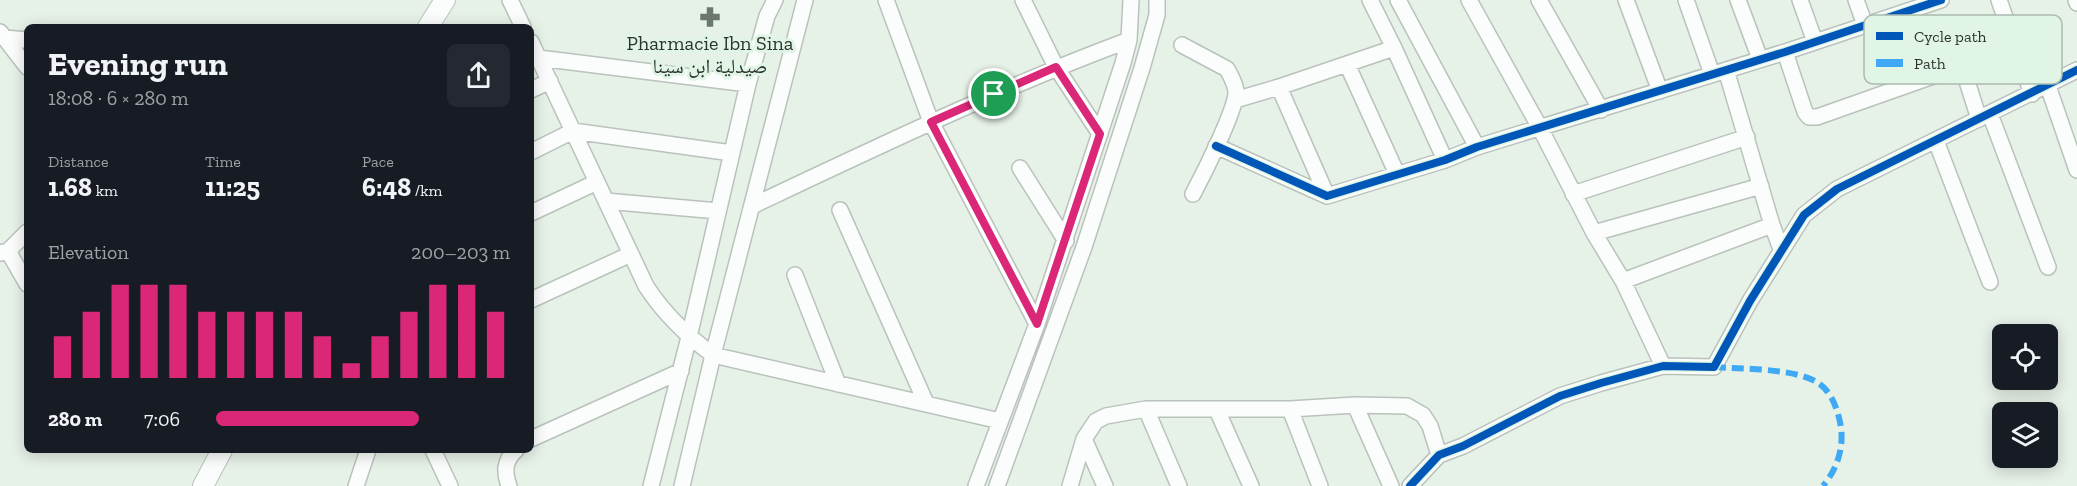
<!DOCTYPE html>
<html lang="en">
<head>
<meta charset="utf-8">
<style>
	:root { --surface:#171b24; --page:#242831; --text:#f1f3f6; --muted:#9ea1a6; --accent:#db2777 }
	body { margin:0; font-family:"Zilla Slab","Noto Naskh Arabic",serif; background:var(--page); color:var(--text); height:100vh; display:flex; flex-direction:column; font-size:22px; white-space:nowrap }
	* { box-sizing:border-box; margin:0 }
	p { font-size:20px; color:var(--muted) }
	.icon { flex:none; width:33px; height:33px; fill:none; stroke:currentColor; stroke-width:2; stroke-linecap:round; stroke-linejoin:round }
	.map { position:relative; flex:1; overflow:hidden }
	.drawer { position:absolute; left:24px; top:24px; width:510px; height:429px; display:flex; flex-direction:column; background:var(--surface); border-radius:9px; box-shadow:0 3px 15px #0003 }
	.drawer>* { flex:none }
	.fabs { position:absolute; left:1992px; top:324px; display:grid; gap:12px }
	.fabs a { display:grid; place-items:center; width:66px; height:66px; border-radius:9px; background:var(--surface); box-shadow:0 3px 15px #0003; font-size:30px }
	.pin { position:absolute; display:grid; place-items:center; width:51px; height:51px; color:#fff; margin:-26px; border:3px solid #fff; border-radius:50%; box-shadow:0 2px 6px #0007 }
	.round { display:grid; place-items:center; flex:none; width:63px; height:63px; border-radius:9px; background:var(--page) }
	.summary { display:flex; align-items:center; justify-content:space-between; height:102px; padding:0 24px }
	h1 { font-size:33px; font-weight:700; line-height:45px }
	.metrics { display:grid; grid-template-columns:repeat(3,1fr); gap:9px; height:102px; padding:6px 24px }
	.metrics div { display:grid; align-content:center }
	.metrics b { font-size:26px; font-weight:700 }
	.metrics small { font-size:16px; font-weight:400 }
	.metrics p { font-size:16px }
	.chart { height:168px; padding:12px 24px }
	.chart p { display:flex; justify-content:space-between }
	.chart svg { width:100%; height:108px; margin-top:6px; stroke:var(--accent); stroke-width:6 }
	ul { padding:0 24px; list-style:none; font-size:20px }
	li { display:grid; grid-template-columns:96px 72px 1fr; align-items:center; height:45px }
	li i { height:15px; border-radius:8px; background:var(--accent) }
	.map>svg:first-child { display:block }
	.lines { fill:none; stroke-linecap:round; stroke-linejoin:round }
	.minor-casing { stroke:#b9c2bb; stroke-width:18 }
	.tertiary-casing { stroke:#b9c2bb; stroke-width:22 }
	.minor { stroke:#fbfdfc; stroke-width:15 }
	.tertiary { stroke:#fbfdfc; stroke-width:20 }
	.quiet { stroke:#3fa9f5; stroke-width:6; stroke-dasharray:12 6; stroke-linecap:butt }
	.cycleway-casing { stroke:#e1f5e6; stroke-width:11 }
	.cycleway { stroke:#0057b8; stroke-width:8 }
	.route-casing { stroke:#fff; stroke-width:12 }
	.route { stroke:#db2777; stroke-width:8 }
	.labels { text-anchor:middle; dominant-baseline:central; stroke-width:6; stroke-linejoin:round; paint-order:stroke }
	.poi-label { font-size:20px; fill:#2c332e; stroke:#e1f5e6 }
	.key { fill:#e1f5e6; stroke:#abbbaf; stroke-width:1.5 }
	.key-label { font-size:16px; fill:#2c332e }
</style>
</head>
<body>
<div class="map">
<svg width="2077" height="486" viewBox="0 0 2077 486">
	<rect width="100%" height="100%" fill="#e6f1e8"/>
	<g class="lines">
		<g class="minor-casing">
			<path id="minor" d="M510 0 523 27
				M886 0 931 122 1037 324
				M1023 0 1056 67 1100 134
				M1370 0 1394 48 1445 160
				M1398 0 1477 147
				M1469 0 1540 128 1594 233 1623 281 1663 366
				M1539 0 1601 110
				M1626 0 1660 91
				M1686 0 1712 74
				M1738 0 1760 59
				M1800 0 1815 42
				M1856 0 1865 25
				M1999 0 2032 94
				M2076 0 2077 3
				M0 32 27 67
				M5 38 27 40
				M531 42 646 286C664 314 686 335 713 355L1000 421
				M1182 45 1227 69C1231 76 1235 83 1236 91 1237 108 1203 175 1193 194
				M1785 52 1805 112 1809 117H1817L1953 69H1959L1965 75 1979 119
				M539 58 748 84
				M1347 64 1397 174
				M1726 70 1772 225 1781 249
				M2048 86 2077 170
				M1279 87 1327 196
				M531 90 550 81
				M1235 100 1279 87 1394 48
				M1990 114 2048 267
				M1936 141 1990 282
				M1216 146 1327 196 1445 160 1477 147 1785 52 1941 0
				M531 152 573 131 732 153
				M1020 168 1066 241
				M1573 194 1747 137
				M606 201 718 211
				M752 206C877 147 1000 88 1129 40
				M840 210 926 403
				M531 213 597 182
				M1594 233 1761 186
				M8 251 27 284
				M0 253 8 251 27 232
				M795 275 838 384
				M1623 281 1772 225
				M531 300 631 254
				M1355 405 1391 486
				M1146 409 1179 486
				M1290 409 1320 486
				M1217 410 1251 486
				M531 439 681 371
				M1084 439 1105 486
				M433 450 450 486
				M356 486 368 450
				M509 486C504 472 504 461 516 450
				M651 486 689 337 748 84 767 16 775 0
				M682 486 713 355 805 0
				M976 486 1037 324 1123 63 1129 40 1131 0
				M997 486 1084 247 1142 68 1157 15V0
				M1070 486 1084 439 1096 421 1106 416 1146 409H1290L1355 405 1407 406 1423 415 1430 426 1439 455
				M1410 486 1439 455 1463 446 1560 396 1601 383 1663 366 1714 367 1750 301 1804 215 1837 189 2077 70"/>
		</g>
		<g class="tertiary-casing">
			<path id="tertiary" d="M428 27 445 0
				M203 486 222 450"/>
		</g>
		<use href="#minor" class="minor"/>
		<use href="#tertiary" class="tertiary"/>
		<path class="quiet" d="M1714 367C1741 369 1796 368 1818 383 1831 391 1837 408 1840 422 1845 445 1838 468 1823 486"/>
		<g class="cycleway-casing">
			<path id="cycleway" d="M1216 146 1327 196 1445 160 1477 147 1785 52 1941 0
				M1410 486 1439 455 1463 446 1560 396 1601 383 1663 366 1714 367 1750 301 1804 215 1837 189 2077 70"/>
		</g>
		<use href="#cycleway" class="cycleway"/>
	</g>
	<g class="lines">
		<g class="route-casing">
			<path id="route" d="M1056 67 1100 134 1037 324 931 122Z"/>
		</g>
		<use href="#route" class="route"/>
	</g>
	<defs>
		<g id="pharmacy-bare" transform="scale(1.62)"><path d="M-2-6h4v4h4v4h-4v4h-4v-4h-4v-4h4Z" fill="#6d766f" stroke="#e1f5e6" stroke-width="2.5" paint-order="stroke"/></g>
	</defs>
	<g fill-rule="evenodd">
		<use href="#pharmacy-bare" x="710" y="17"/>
	</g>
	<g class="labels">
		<g class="poi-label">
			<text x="710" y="43">Pharmacie Ibn Sina<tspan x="710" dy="23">صيدلية ابن سينا</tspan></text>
		</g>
	</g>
	<rect x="1864" y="15" width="198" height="69" rx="9" class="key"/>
	<rect x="1876" y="32" width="27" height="8" fill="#0057b8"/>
	<rect x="1876" y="59" width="27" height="8" fill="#3fa9f5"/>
	<g class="key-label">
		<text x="1914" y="42">Cycle path</text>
		<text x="1914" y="69">Path</text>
	</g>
</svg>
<div class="fabs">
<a><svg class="icon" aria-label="locate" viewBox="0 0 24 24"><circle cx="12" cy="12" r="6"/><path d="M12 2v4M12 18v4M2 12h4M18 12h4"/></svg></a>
<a><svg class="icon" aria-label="layers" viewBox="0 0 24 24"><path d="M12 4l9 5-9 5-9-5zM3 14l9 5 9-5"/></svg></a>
</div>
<div class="pin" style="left:994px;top:94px;background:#1e9e55"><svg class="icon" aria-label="arrive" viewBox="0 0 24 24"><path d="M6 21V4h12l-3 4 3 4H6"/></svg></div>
<section class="drawer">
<div class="summary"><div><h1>Evening run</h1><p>18:08 · 6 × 280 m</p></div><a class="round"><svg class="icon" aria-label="share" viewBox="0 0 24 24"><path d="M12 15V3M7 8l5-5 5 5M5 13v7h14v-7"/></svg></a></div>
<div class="metrics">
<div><p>Distance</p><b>1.68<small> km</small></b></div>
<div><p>Time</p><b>11:25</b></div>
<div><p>Pace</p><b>6:48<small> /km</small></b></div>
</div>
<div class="chart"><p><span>Elevation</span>200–203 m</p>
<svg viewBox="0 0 160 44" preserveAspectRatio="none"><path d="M5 44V27M15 44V17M25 44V6M35 44V6M45 44V6M55 44V17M65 44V17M75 44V17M85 44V17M95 44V27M105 44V38M115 44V27M125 44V17M135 44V6M145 44V6M155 44V17"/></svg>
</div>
<ul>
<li><b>280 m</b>7:06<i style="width:69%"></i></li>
</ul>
</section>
</div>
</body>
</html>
